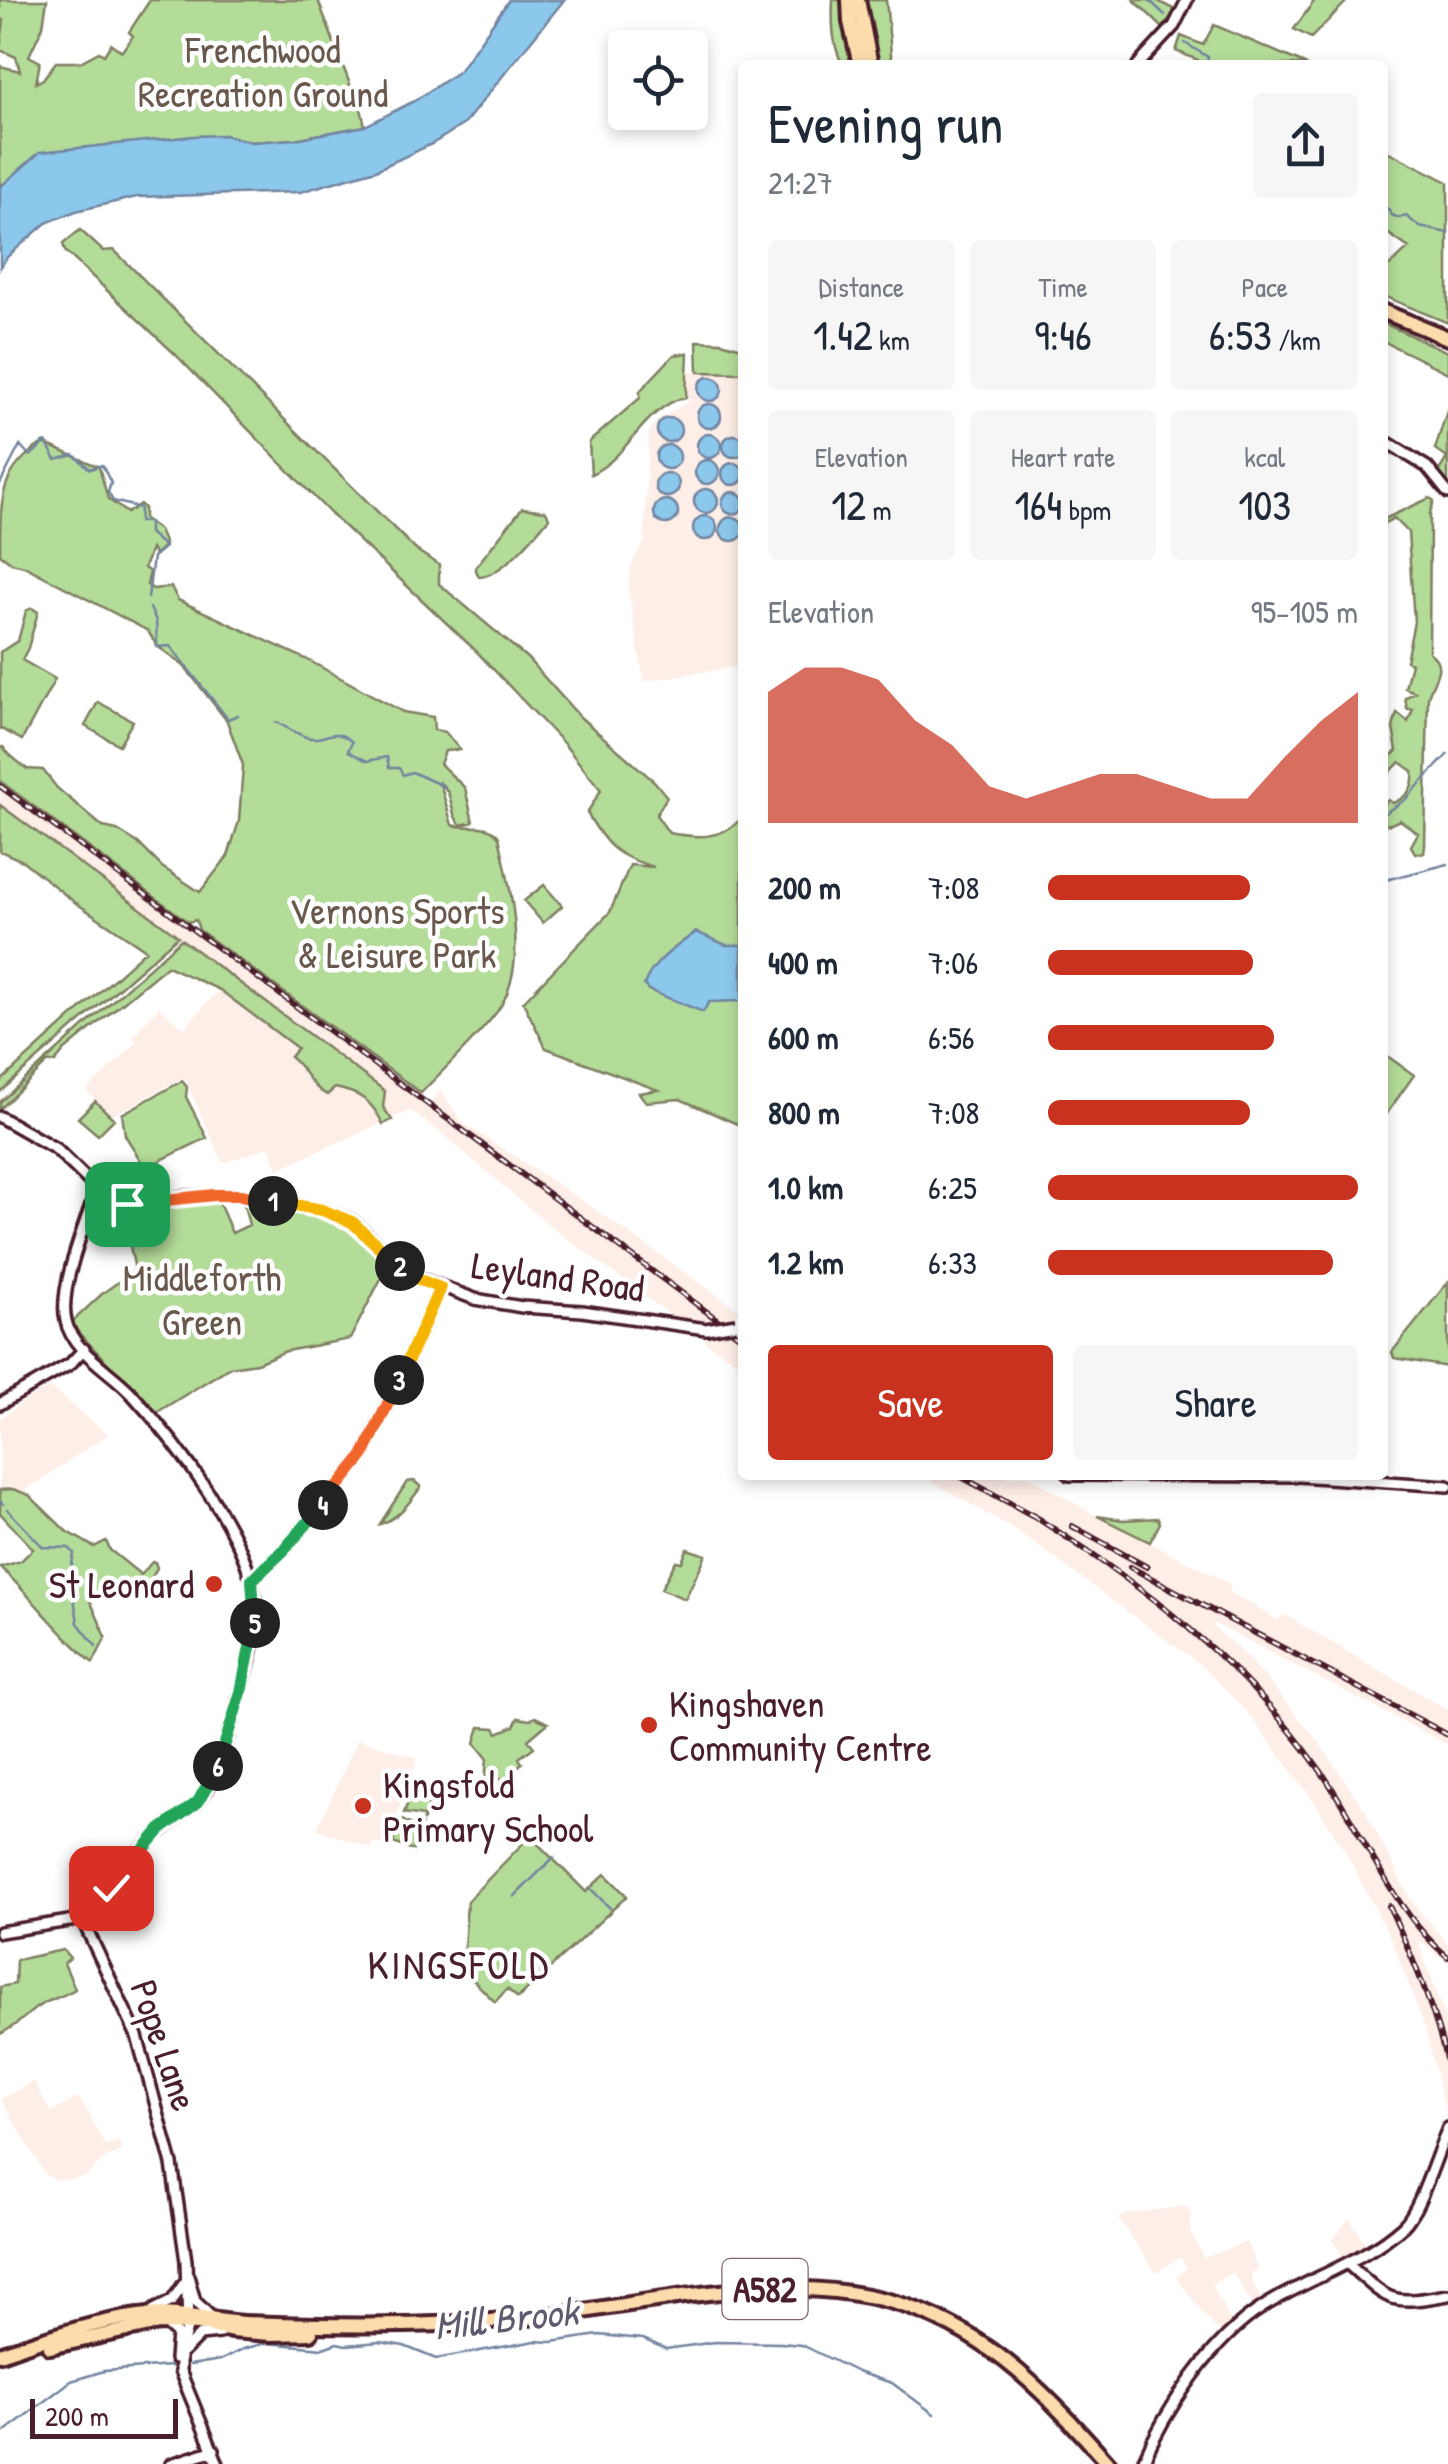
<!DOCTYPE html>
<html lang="en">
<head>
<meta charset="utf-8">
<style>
	:root { --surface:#fff; --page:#f6f6f7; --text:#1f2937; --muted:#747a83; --accent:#c8321e }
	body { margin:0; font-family:"Patrick Hand",sans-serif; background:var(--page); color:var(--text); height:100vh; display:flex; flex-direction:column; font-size:38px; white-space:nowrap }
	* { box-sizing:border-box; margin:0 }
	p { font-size:32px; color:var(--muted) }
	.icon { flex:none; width:55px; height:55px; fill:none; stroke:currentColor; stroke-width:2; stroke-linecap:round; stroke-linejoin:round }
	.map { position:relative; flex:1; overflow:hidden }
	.panel { position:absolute; left:738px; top:60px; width:650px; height:1420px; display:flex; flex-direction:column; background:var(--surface); border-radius:10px; box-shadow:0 5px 15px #0003 }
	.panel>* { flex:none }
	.tools { position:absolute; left:608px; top:30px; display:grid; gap:20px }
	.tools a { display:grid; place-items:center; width:100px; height:100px; border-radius:10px; background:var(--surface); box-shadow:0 5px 15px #0003; font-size:50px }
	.scale { position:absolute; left:30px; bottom:25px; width:148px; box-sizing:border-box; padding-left:10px; border:5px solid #4a1f2b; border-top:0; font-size:28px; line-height:35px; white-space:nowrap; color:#4a1f2b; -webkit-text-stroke:8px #fff; paint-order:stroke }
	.pin { position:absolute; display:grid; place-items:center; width:85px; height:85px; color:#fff; margin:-42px; border-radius:20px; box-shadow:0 5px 15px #0006 }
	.km { position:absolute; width:50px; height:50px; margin:-25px; border-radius:50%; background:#222; color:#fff; font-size:28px; line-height:50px; text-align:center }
	.round { display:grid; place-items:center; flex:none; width:105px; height:105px; border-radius:10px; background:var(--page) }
	.overview { display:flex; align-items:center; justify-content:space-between; height:170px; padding:0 30px }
	h1 { font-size:55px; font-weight:600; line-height:75px }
	.figures { display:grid; grid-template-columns:repeat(3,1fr); gap:15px; height:170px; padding:10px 30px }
	.figures div { display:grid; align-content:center; border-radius:10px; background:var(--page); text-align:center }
	.figures b { font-size:42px; font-weight:600 }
	.figures small { font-size:28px; font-weight:400 }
	.figures p { font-size:28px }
	.chart { height:280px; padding:20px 30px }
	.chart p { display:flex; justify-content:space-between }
	.chart svg { width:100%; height:180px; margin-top:10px; fill:var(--accent); opacity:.7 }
	.action { display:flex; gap:20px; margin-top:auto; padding:20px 30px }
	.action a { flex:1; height:115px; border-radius:10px; background:var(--accent); color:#fff; font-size:40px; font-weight:600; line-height:115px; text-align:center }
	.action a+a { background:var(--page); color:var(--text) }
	ul { padding:0 30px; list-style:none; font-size:32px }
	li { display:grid; grid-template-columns:160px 120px 1fr; align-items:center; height:75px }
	li i { height:25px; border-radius:12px; background:var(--accent) }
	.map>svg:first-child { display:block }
	.built { fill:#feeee8 }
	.green { fill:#b4dc99; stroke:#7f7e62; stroke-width:2.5 }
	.water { fill:#8cc8ec; stroke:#72849f; stroke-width:2.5 }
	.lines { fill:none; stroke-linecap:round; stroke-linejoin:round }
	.stream { stroke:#72849f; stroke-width:2.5 }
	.secondary-casing { stroke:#4a1f2b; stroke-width:16 }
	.highway-casing { stroke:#4a1f2b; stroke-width:20 }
	.secondary { stroke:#fff; stroke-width:9 }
	.highway { stroke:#fcdcac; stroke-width:12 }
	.rail-casing { stroke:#4a1f2b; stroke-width:6 }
	.rail { stroke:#fff; stroke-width:2.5; stroke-dasharray:8; stroke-linecap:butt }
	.secondary-bridge-casing { stroke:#4a1f2b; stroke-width:16; stroke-linecap:butt }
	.secondary-bridge { stroke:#fff; stroke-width:9 }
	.split-1-casing { stroke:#fff; stroke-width:20 }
	.split-2-casing { stroke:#fff; stroke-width:20 }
	.split-3-casing { stroke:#fff; stroke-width:20 }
	.split-4-casing { stroke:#fff; stroke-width:20 }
	.split-5-casing { stroke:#fff; stroke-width:20 }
	.split-6-casing { stroke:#fff; stroke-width:20 }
	.split-7-casing { stroke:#fff; stroke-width:20 }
	.split-1 { stroke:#f0652b; stroke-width:12 }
	.split-2 { stroke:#f5b400; stroke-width:12 }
	.split-3 { stroke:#f5b400; stroke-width:12 }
	.split-4 { stroke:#f0652b; stroke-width:12 }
	.split-5 { stroke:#22a559; stroke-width:12 }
	.split-6 { stroke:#22a559; stroke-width:12 }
	.split-7 { stroke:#22a559; stroke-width:12 }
	.poi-dot { fill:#c8321e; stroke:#fff; stroke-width:4 }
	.labels { text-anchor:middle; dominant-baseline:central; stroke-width:9; stroke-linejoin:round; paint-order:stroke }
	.shield { fill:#fff; stroke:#80626b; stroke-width:2.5 }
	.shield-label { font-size:35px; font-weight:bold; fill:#4a1f2b }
	.park-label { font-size:38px; fill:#6a584c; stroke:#fff }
	.street-label { font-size:38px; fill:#4a1f2b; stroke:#fff }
	.poi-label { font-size:38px; fill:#4a1f2b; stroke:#fff; text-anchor:start }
	.neighbourhood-label { font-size:40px; letter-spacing:2.5px; fill:#4a1f2b; stroke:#fff }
	.water-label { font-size:40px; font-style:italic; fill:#615a6f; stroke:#fff }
</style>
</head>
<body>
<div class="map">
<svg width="1448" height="2464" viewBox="0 0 1448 2464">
	<rect width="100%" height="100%" fill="#fff"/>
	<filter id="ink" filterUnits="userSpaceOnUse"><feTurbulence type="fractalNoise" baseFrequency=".01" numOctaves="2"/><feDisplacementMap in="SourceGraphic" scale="20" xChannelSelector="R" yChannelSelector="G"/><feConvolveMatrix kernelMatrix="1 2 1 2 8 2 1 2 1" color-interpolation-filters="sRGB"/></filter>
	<g filter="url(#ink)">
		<path class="built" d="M716 371 742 373V666L644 681 628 589 631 566 644 542 649 431 657 420 688 402V372Z
			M0 782 430 1103 441 1091 463 1123 577 1197 740 1311 725 1324 734 1330 742 1329V1365L703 1340 715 1334 708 1327 684 1325 555 1230 439 1131 410 1111 278 1169 269 1147 223 1163 184 1077 113 1115 86 1091 137 1042 132 1037 159 1007 184 1028 219 990 176 935 73 901 23 861 0 851Z
			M50 1387 108 1434 20 1494 12 1487 0 1488V1419L28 1398Z
			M921 1475H1003L1009 1478 1027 1475 1097 1516 1212 1574 1230 1584V1592L1279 1621 1283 1614 1448 1710V1745L1213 1623V1627L1249 1658 1316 1738 1365 1810 1412 1902 1448 1944V1963L1418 1940 1448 2025V2122L1425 2028 1392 1941 1346 1853 1316 1804 1247 1712 1201 1665 1021 1534Z
			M358 1739 418 1758 385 1846 373 1842 370 1848 317 1829Z
			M34 2081 51 2112 79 2097 106 2147 118 2140 123 2151 107 2157 85 2177 58 2180 46 2176 1 2099Z
			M1186 2206 1191 2214V2234L1204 2258 1246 2242 1258 2269 1251 2274V2279L1262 2301 1254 2307 1232 2272 1211 2285 1234 2327 1225 2336 1206 2318 1176 2277 1187 2268 1180 2257 1156 2272 1118 2219 1125 2214Z
			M1349 2218 1368 2247 1345 2262 1333 2240Z"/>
		<path class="green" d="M0 0H47L43 26 29 56 40 62 36 83 43 79 56 62H80L99 52 104 55 111 44 122 51 133 36 129 32 150 0H318L351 87 358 95 365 126 295 139 252 142 224 135 131 144 0 187V66L20 71 16 57 0 50 4 20 0 18Z
			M833 0H845L855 65H843C832 46 832 22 833 0Z
			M864 0H886L892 65H876Z
			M1134 0H1156L1175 10 1163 28Z
			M1315 0H1348L1311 38 1294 29Z
			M1214 25 1307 65H1197L1198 60 1176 51 1181 36 1203 45Z
			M1383 149 1448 182V323L1383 296V259L1385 270 1409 248 1383 230Z
			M80 230 103 251 114 250 416 550 439 565V584L527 658 580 717 655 782 667 797 656 815 669 833C698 838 721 840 742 818V1126L680 1099 646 1102 639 1093 658 1090 546 1048 523 1002 610 912 630 865 654 867C616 856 607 847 587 813L601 790 564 744 476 651 331 514 174 353 65 251 63 244Z
			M1383 323 1448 352V373L1383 341Z
			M697 341 721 342 742 348V373L698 372Z
			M688 353 686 397C643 407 630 456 591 474L589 442 640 398V391L674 355Z
			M1448 408V486L1437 474 1447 458 1435 449Z
			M43 443 99 467 108 499 127 513 140 504 144 508V519L159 530 165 545 155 555 151 549 144 568 150 572 147 585 153 589 171 587 178 600 306 659 403 712 433 717 434 730 445 732 460 750 445 751 440 764 465 788 473 822 461 825C448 813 455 794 440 783L452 825C469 830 488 821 499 837 510 888 531 968 496 1013 474 1041 446 1067 421 1093L199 930 196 920 188 922 0 781V748L3 747C10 757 19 762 27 769L43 770 57 788 103 827 117 830 138 843 162 867 200 892 228 856 239 821 243 765 227 721 184 666 157 646 148 631 24 566 12 563 0 554C0 498 0 470 43 443Z
			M1430 498 1434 501 1430 513 1429 652C1448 666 1433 678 1428 697L1425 846 1424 853H1415L1411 846 1418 833 1400 820 1389 825 1383 823V805L1388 800 1393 803C1408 797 1415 787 1413 771L1400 762 1383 779 1382 763 1397 751 1393 728 1397 713 1408 722 1413 709H1407L1405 698 1415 692 1405 688 1411 663 1406 661 1414 622 1408 532 1394 518 1383 524 1382 520Z
			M522 508 546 511 549 518C535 535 502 576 479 577L475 568Z
			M32 608 38 612 28 648 22 660 55 679 22 740 0 728V652L18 641 26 611Z
			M98 702 133 721 119 745 85 726Z
			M0 805 178 936 0 1092V1082L146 950 73 901 23 861 0 851Z
			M544 885 562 906 543 923 524 901Z
			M181 939 385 1091 383 1107 392 1120 383 1124C372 1101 360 1093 335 1088L327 1095C310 1087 305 1068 290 1057L297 1048 220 990 167 966 65 1050 55 1062 47 1063 0 1109V1102Z
			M1383 1053 1414 1075 1383 1119Z
			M182 1081 187 1087 186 1097 207 1138 145 1168 125 1135 122 1114Z
			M95 1101 114 1119 98 1135 78 1118Z
			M98 1197 121 1205 217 1198 232 1233 249 1225 243 1201 339 1219 365 1237 389 1263 350 1339 286 1351 257 1363 230 1367 156 1413 73 1327V1321L103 1293 135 1270 129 1241 95 1204Z
			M1448 1282V1367L1394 1358 1392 1352Z
			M414 1481 421 1487C410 1502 399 1518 380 1524L407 1482Z
			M13 1489 29 1495 65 1530 94 1547 106 1541 110 1550 141 1575 152 1562H155L157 1568 150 1581 105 1596 94 1593 89 1598 106 1637 93 1663C59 1634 33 1598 0 1567L21 1561 33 1549 0 1513V1490Z
			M1097 1516 1123 1520 1158 1518 1160 1523 1150 1542Z
			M687 1549 706 1555 685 1599 661 1589 676 1561 682 1562Z
			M535 1717 548 1723 528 1740 534 1747 519 1758 522 1763 505 1779 485 1781 487 1758 475 1743 480 1727 495 1728 498 1733 514 1726 518 1718 530 1720Z
			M413 1788 432 1795 423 1822V1816L404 1813Z
			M402 1820 418 1828 422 1824 413 1850 393 1843Z
			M530 1836 586 1892 605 1874 627 1896 518 1998 507 1989 495 2002 458 1965 464 1950 467 1901Z
			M63 1950 70 1958 64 1963 75 1989C63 1997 47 2000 36 2008 23 2018 15 2027 0 2034V1987L15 1984 16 1960Z"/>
		<path class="water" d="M509 0H564L464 124 432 144 376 170 300 192 137 197 76 211 46 223 7 257 0 268V187L40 152 194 136 224 135 252 142 295 139 365 126 416 100 459 71Z
			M698 389a12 12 0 1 1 24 0a12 12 0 1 1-24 0Z
			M697 416a12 12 0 1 1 24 0a12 12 0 1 1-24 0Z
			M657 430a12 12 0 1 1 24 0a12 12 0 1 1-24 0Z
			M697 446a12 12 0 1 1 24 0a12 12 0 1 1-24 0Z
			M723 446a11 11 0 1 1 22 0a11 11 0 1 1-22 0Z
			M656 457a12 12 0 1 1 24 0a12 12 0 1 1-24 0Z
			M695 472a12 12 0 1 1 24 0a12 12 0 1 1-24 0Z
			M722 474a11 11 0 1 1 22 0a11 11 0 1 1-22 0Z
			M655 485a12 12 0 1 1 24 0a12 12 0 1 1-24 0Z
			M694 501a12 12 0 1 1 24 0a12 12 0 1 1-24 0Z
			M722 503a11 11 0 1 1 22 0a11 11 0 1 1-22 0Z
			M654 512a12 12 0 1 1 24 0a12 12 0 1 1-24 0Z
			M693 528a12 12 0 1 1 24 0a12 12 0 1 1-24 0Z
			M720 529a12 12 0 1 1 24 0a12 12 0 1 1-24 0Z
			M696 932 726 945H742V1001L709 1002 703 1012 648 990 644 985C652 962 677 946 696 932Z"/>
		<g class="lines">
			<path class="stream" d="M1149 0 1165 15
				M1185 43 1208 57 1206 65
				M1382 202 1392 215 1399 218 1406 216 1420 227 1448 233
				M0 484 20 445 30 456 46 442 56 460 74 455 90 469 102 465 111 483 108 492 113 501 140 508 139 522H149V533L165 547 153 557 148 598
				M150 608 156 621 157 647 170 646 228 719 238 715
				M276 722C286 727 297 734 306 737 326 743 332 724 352 742L348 751 367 761 387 757 389 768H399L403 775 412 772 445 787
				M1382 815 1405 800 1448 754
				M1382 881 1448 864
				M0 1501 3 1504
				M7 1509 43 1547 69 1548 74 1553 71 1570
				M70 1574 78 1623 96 1646
				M591 1889 610 1908
				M514 1897 554 1857
				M190 2365 221 2360 243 2349 266 2343 323 2348 337 2343 346 2345 380 2342 404 2346 436 2359 535 2341 552 2342 599 2335 643 2339 666 2349 715 2342 781 2343 802 2345 857 2372 892 2383 934 2414
				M0 2435 71 2381 104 2371 171 2366"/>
			<g class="secondary-casing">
				<path id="secondary" d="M1138 65 1174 26 1187 0
					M1382 439 1427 467 1448 493
					M0 1117 56 1149 97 1189 119 1201 140 1204 185 1196 241 1195 322 1210 353 1221 411 1275 475 1299 522 1307 582 1311 706 1329
					M0 1404 70 1364 84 1349
					M1069 1475 1298 1476 1448 1486
					M252 1580 284 1550 363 1456 440 1288
					M82 1919 150 1840 198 1802 207 1790C222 1764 229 1733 237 1704 246 1674 258 1639 256 1607 253 1541 175 1441 131 1393 112 1372 72 1351 66 1321 58 1288 86 1222 97 1189
					M82 1919 137 2036 172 2164 186 2261 188 2324 180 2353V2371L218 2464
					M0 1932 82 1919
					M1348 2264C1391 2303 1390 2305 1448 2295
					M188 2276 195 2301 212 2318
					M154 2310 172 2301 185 2282
					M167 2325 177 2334 175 2359
					M183 2352 200 2335 220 2333
					M171 2464 214 2450
					M1142 2464C1165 2410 1212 2339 1263 2307 1308 2278 1362 2263 1403 2226 1420 2211 1437 2152 1448 2128"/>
			</g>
			<g class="highway-casing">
				<path id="highway" d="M849 0 850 22 860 65
					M858 0 871 65
					M1382 311 1448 338
					M50 2347 159 2323 201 2324 232 2331 271 2334 311 2333
					M0 2354C44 2338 93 2322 139 2316 176 2310 208 2321 244 2323 297 2325 351 2326 404 2325 454 2324 505 2321 555 2315 670 2300 795 2268 909 2307 994 2336 1051 2399 1109 2464"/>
			</g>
			<use href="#secondary" class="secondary"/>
			<use href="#highway" class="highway"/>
			<g class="rail-casing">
				<path id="rail" d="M0 786 742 1338
					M958 1475 1041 1520
					M1032 1515C1143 1585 1244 1663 1320 1770 1362 1829 1393 1913 1448 1957
					M1072 1526 1147 1567
					M1130 1567 1448 1735
					M1389 1906C1413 1958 1436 2012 1448 2068"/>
			</g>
			<use href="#rail" class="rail"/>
			<g class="secondary-bridge-casing">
				<path id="secondary-bridge" d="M706 1329 736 1324"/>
			</g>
			<use href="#secondary-bridge" class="secondary-bridge"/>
		</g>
	</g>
	<g class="lines" filter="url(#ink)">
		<g class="split-1-casing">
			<path id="split-1" d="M127 1204 214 1195H240L273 1201"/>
		</g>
		<g class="split-2-casing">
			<path id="split-2" d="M273 1201 322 1210 352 1222 400 1266"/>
		</g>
		<g class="split-3-casing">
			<path id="split-3" d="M399 1380 440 1288 420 1280 400 1266"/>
		</g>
		<g class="split-4-casing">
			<path id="split-4" d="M323 1505 363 1456 399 1380"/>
		</g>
		<g class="split-5-casing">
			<path id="split-5" d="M255 1623 252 1580 284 1550 323 1505"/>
		</g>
		<g class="split-6-casing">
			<path id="split-6" d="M218 1766 241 1692 255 1623"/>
		</g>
		<g class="split-7-casing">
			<path id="split-7" d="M111 1888 160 1830 198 1802 218 1766"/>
		</g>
		<use href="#split-1" class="split-1"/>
		<use href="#split-2" class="split-2"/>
		<use href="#split-3" class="split-3"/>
		<use href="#split-4" class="split-4"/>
		<use href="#split-5" class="split-5"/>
		<use href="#split-6" class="split-6"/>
		<use href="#split-7" class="split-7"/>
	</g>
	<g class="poi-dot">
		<circle cx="214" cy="1584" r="10"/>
		<circle cx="649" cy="1725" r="10"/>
		<circle cx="363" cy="1806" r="10"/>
	</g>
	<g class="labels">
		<rect class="shield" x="722.5" y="2259" width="85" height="60" rx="8"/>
		<g class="shield-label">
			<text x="765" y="2289">A582</text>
		</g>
		<g class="park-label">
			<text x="263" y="49">Frenchwood<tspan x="263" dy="44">Recreation Ground</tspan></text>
			<text x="397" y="910">Vernons Sports<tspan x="397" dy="44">&amp; Leisure Park</tspan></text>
			<text x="202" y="1277">Middleforth<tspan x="202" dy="44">Green</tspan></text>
		</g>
		<g class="street-label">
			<text transform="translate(558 1276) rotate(8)">Leyland Road</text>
			<text transform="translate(165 2045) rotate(71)">Pope Lane</text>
		</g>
		<g class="poi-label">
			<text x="194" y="1584" text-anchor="end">St Leonard</text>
			<text x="669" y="1703">Kingshaven<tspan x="669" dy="44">Community Centre</tspan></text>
			<text x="383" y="1784">Kingsfold<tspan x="383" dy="44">Primary School</tspan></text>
		</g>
		<g class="neighbourhood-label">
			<text x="459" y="1964">KINGSFOLD</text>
		</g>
		<g class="water-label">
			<text transform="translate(506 2317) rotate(-6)">Mill Brook</text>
		</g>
	</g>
</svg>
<div class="tools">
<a><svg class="icon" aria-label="locate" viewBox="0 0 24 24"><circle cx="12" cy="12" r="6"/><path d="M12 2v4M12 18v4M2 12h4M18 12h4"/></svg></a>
</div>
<div class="scale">200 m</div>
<div class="pin" style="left:127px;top:1204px;background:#1e9e55"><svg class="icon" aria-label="arrive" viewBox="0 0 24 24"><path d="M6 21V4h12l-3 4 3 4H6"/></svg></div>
<div class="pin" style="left:111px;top:1888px;background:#d93025"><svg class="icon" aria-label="check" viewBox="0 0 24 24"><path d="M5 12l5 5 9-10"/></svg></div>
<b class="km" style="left:273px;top:1201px">1</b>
<b class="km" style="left:400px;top:1266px">2</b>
<b class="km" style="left:399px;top:1380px">3</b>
<b class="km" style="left:323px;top:1505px">4</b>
<b class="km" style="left:255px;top:1623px">5</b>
<b class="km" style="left:218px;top:1766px">6</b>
<section class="panel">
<div class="overview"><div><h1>Evening run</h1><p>21:27</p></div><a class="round"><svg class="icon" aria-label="share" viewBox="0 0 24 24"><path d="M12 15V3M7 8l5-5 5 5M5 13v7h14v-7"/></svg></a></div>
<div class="figures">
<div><p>Distance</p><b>1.42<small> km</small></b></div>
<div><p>Time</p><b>9:46</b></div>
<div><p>Pace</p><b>6:53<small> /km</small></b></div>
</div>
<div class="figures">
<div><p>Elevation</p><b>12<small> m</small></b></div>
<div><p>Heart rate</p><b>164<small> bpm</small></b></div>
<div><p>kcal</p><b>103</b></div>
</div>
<div class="chart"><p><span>Elevation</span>95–105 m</p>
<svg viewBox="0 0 160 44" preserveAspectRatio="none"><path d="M0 44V12L10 6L20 6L30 9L40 19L50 25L60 35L70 38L80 35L90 32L100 32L110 35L120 38L130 38L140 28L150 19L160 12V44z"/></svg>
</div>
<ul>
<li><b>200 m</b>7:08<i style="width:65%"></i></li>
<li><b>400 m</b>7:06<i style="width:66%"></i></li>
<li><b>600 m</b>6:56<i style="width:73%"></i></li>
<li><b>800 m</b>7:08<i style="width:65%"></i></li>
<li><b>1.0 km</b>6:25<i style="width:100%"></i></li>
<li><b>1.2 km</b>6:33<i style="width:92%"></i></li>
</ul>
<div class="action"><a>Save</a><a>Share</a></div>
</section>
</div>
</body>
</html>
